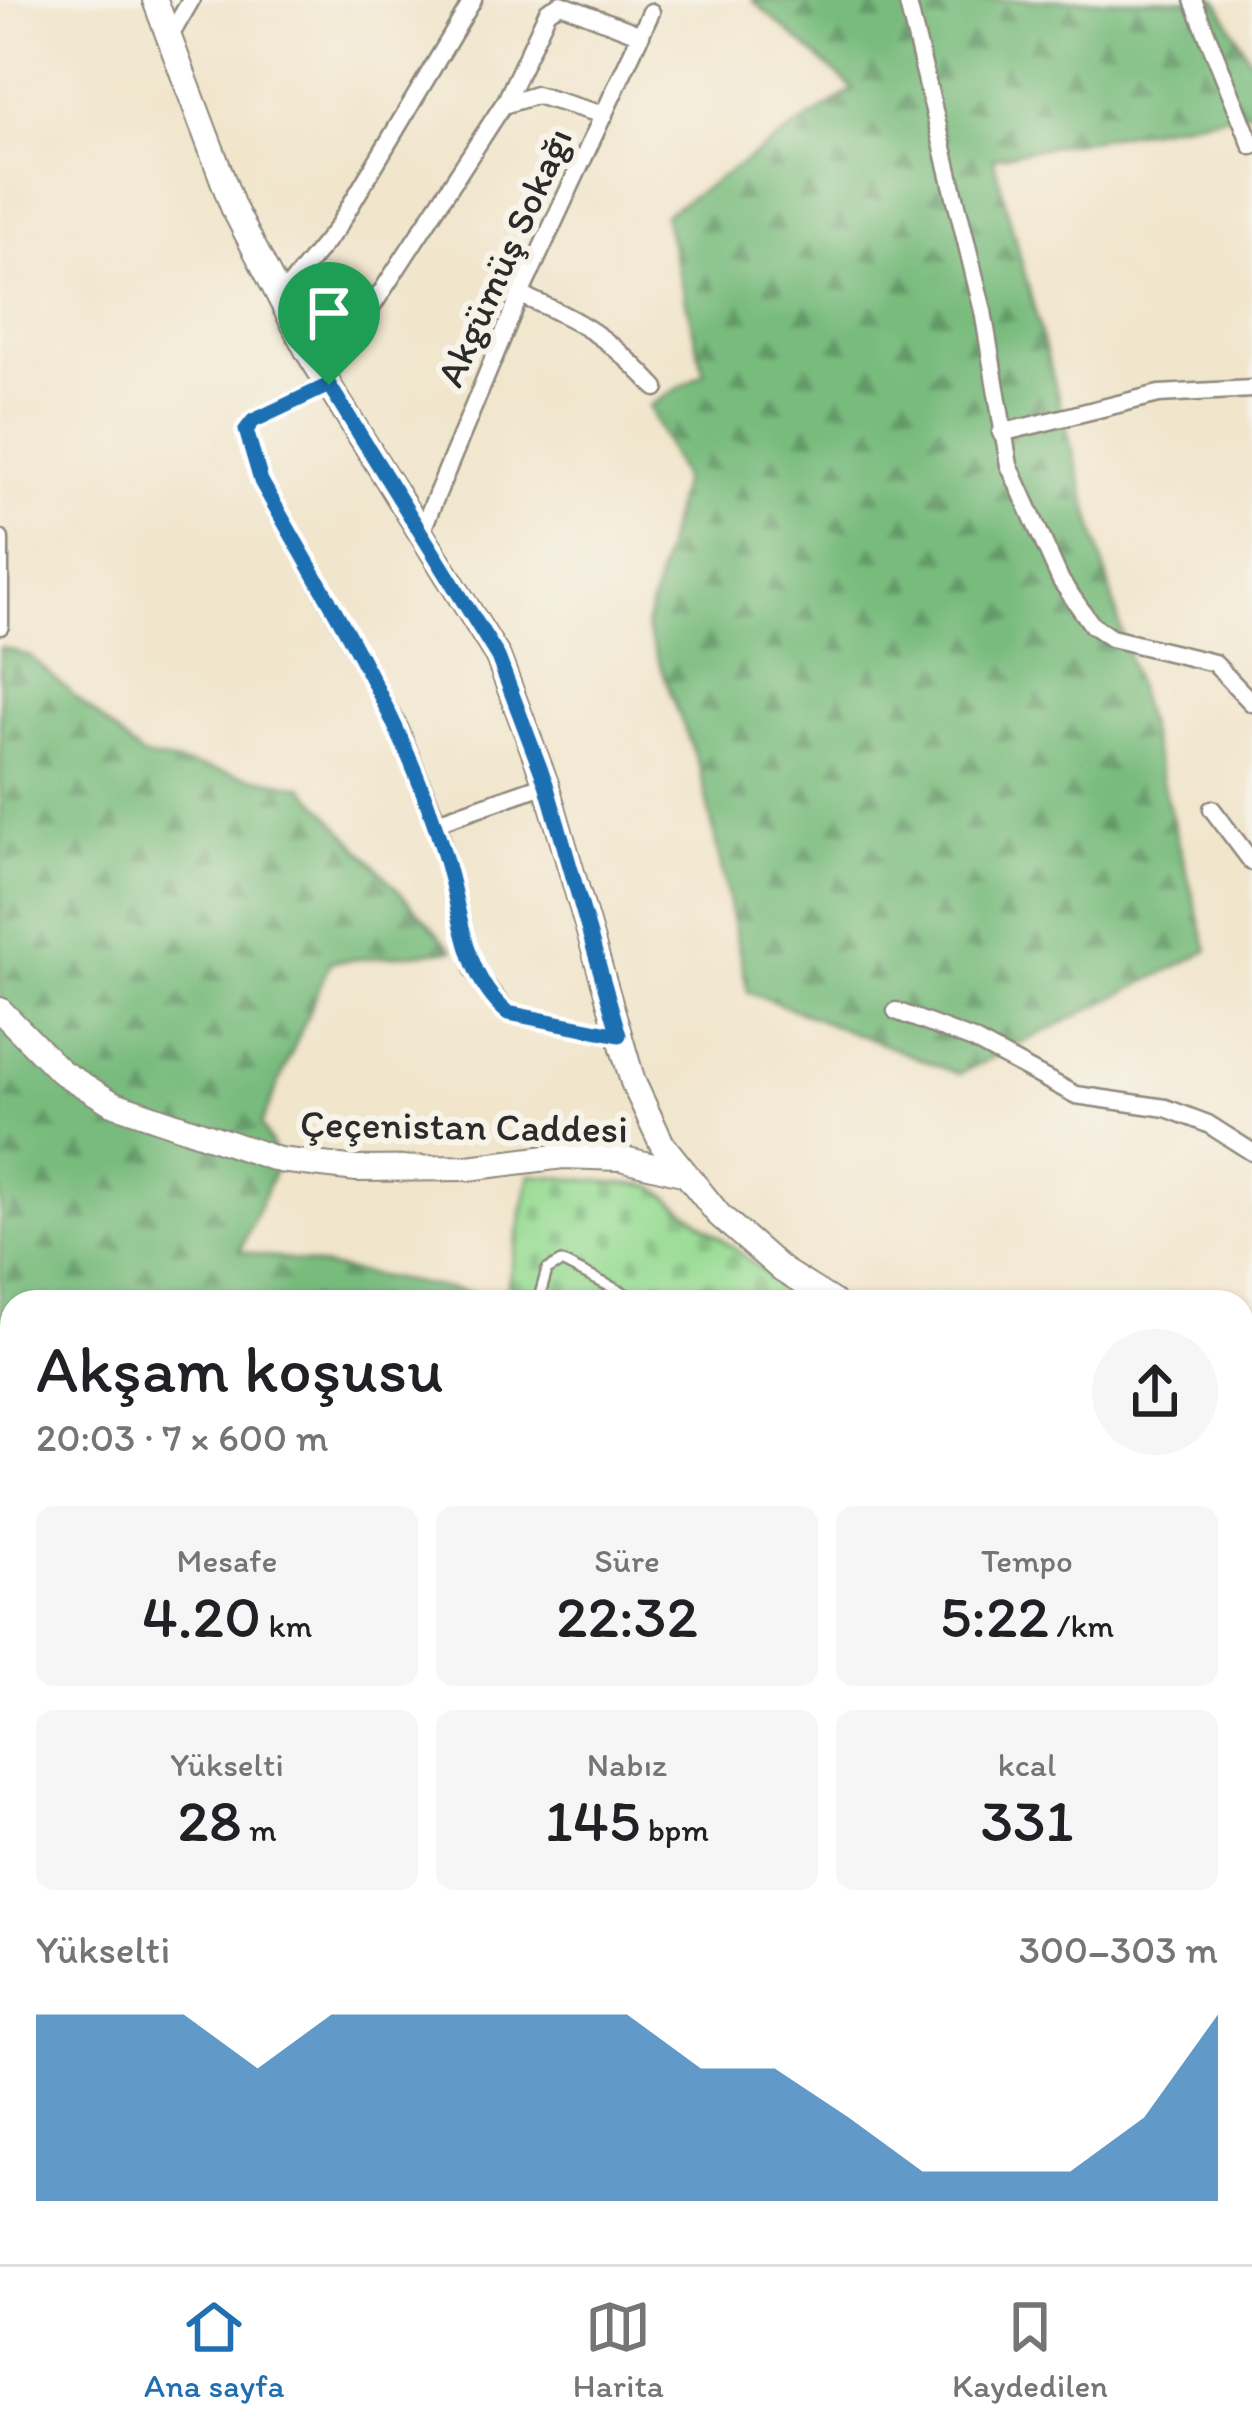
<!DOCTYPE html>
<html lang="tr">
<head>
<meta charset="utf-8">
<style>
	:root { --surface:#fff; --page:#f6f6f6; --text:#202124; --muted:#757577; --line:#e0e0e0; --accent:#1f6fb2 }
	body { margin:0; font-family:Itim,sans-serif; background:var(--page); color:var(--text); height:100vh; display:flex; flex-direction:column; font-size:45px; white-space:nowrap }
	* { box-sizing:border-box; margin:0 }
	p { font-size:39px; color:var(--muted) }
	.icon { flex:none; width:66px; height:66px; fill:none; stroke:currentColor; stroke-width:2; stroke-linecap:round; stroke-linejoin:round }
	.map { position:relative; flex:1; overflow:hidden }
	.side { position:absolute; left:0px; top:1290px; width:1254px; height:975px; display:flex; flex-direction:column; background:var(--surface); border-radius:36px 36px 0 0; box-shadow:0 3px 9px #0004 }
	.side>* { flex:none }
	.pin { position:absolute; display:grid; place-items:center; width:102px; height:102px; color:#fff; margin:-123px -51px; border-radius:50% 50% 50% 0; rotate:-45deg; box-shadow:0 0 12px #0007 }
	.pin .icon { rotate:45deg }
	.round { display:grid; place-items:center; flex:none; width:126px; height:126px; border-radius:63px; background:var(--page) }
	.overview { display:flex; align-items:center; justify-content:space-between; height:204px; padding:0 36px }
	h1 { font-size:66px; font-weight:600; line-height:90px }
	.stats { display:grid; grid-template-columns:repeat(3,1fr); gap:18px; height:204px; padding:12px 36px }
	.stats div { display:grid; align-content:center; border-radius:18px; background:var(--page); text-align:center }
	.stats b { font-size:60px; font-weight:600 }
	.stats small { font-size:33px; font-weight:400 }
	.stats p { font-size:33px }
	.chart { height:336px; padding:24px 36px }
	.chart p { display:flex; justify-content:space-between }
	.chart svg { width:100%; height:216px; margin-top:12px; fill:var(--accent); opacity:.7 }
	.menu { display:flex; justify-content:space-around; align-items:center; height:168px; border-top:3px solid var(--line); background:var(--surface); font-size:33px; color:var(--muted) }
	.menu a { display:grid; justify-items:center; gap:6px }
	.menu .current { color:var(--accent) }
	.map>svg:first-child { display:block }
	.forest { fill:url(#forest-firs); stroke:#527354; stroke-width:3 }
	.cemetery { fill:url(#cemetery-stones); stroke:#60835f; stroke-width:3 }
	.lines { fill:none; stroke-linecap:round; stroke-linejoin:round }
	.lane-casing { stroke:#8e887c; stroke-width:14 }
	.street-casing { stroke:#8e887c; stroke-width:21 }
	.secondary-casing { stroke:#8e887c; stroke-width:28 }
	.path { stroke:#8e887c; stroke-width:3; stroke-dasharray:9 9; stroke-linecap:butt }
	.lane { stroke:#fff; stroke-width:9 }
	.street { stroke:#fff; stroke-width:16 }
	.secondary { stroke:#fff; stroke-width:24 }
	.route-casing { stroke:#fff; stroke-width:24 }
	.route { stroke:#1f6fb2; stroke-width:15 }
	.labels { text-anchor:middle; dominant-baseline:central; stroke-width:12; stroke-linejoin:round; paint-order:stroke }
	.street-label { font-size:39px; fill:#2b2b2b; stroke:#f7f3e8 }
</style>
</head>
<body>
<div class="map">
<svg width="1252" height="2264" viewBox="0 0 1252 2264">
	<defs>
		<pattern id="forest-firs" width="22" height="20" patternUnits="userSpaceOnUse" patternTransform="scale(3)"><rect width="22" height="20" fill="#78bb7d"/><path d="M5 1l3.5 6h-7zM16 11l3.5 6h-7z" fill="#639867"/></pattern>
		<pattern id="cemetery-stones" width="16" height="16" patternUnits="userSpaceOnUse" patternTransform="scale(3)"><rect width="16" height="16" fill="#96db93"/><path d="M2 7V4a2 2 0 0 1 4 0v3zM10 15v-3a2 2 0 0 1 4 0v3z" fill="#81bc7f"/></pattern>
	</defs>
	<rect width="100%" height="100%" fill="#f7f3e8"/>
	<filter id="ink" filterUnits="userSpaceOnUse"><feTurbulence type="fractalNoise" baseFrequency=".00833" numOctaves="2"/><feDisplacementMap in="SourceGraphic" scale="24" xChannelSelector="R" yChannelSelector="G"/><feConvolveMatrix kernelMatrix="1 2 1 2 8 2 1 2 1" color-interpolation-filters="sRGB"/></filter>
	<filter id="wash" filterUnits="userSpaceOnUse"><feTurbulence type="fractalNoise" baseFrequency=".004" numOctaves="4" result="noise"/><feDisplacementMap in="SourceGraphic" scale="48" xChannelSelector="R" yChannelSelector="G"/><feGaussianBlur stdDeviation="2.7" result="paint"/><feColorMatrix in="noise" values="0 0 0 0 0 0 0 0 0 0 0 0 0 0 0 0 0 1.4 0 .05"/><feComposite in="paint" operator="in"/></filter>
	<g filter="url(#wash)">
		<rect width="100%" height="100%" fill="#f1e5cc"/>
		<path class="forest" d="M752 0H1217L1252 63V111L993 157 1208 951 959 1074 748 992 700 769 646 628 682 479 649 406 704 373 664 215 854 89Z
			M0 647 30 656 142 756 303 787 453 950 330 962 261 1125 279 1160 240 1251 505 1299 530 1175 653 1186 780 1284 811 1302H12V2253H1242V1438L1252 1440V2264H0Z"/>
		<path class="cemetery" d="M530 1175 653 1186 780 1284 811 1302H505Z
			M1242 1438 1252 1440V2148L1242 2150Z"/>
	</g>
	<g filter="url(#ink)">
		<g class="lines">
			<g class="lane-casing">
				<path id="lane" d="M538 1302 547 1270 561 1262 642 1302
					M1242 1548 1252 1553
					M1242 1691 1252 1699
					M1242 1835 1252 1836
					M1242 2006H1252
					M886 2253 891 2264"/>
			</g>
			<g class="street-casing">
				<path id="street" d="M907 0 983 311 1009 465 1061 581 1092 625 1111 638 1214 663 1252 703
					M1193 0 1252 146
					M170 36 191 0
					M504 105 548 11 561 4 641 35
					M520 295C581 320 612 340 656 388
					M280 298 337 228 473 0
					M325 379 503 105 536 95 604 115
					M329 384 253 421 246 430 261 481 399 728 437 822
					M1001 433 1159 394 1252 389
					M422 530 520 295 651 12
					M0 539V626
					M546 784 437 822 474 971 508 1013 619 1035
					M1212 809 1252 862
					M896 1011 973 1040 1076 1095 1166 1108 1208 1124 1252 1152"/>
			</g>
			<g class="secondary-casing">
				<path id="secondary" d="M155 0 233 207 308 352 498 657 546 784 633 1082 662 1144 719 1215 782 1270 833 1302
					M0 1010 60 1071 112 1103 279 1160 357 1169 468 1168 563 1156 620 1158 682 1173
					M1242 1432 1252 1434
					M1242 2179 1252 2177
					M978 2264 996 2253"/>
			</g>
			<path class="path" d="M0 1345 12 1351"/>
			<use href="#lane" class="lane"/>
			<use href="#street" class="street"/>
			<use href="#secondary" class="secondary"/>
		</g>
	</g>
	<g class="lines" filter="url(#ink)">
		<g class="route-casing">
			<path id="route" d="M329 385 498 657 546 784 619 1035 508 1013C468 980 463 928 451 880 415 735 333 610 261 481L246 430 253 421Z"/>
		</g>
		<use href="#route" class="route"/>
	</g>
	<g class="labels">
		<g class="street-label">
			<text transform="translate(504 257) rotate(-66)">Akgümüş Sokağı</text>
			<text transform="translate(464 1126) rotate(1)">Çeçenistan Caddesi</text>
		</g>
	</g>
</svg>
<div class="pin" style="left:329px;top:385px;background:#1e9e55"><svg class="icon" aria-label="arrive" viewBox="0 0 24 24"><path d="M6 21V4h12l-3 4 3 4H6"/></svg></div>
<section class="side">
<div class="overview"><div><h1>Akşam koşusu</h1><p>20:03 · 7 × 600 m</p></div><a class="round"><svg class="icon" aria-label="share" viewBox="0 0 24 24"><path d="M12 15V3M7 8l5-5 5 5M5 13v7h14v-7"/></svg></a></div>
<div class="stats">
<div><p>Mesafe</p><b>4.20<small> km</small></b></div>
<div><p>Süre</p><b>22:32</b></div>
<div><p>Tempo</p><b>5:22<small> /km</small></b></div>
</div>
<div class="stats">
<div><p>Yükselti</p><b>28<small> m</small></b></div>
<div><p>Nabız</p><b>145<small> bpm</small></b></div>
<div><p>kcal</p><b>331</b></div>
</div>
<div class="chart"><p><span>Yükselti</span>300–303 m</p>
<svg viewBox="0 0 160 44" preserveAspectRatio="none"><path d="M0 44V6L10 6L20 6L30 17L40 6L50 6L60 6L70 6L80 6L90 17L100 17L110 27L120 38L130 38L140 38L150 27L160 6V44z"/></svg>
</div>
</section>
</div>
<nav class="menu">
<a class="current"><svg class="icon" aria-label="home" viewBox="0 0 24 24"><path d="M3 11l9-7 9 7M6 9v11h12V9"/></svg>Ana sayfa</a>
<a><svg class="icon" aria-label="map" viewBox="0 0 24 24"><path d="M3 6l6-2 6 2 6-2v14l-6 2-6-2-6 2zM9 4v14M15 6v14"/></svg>Harita</a>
<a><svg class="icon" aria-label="saved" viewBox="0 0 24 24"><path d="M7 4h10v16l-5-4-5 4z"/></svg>Kaydedilen</a>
</nav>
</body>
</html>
